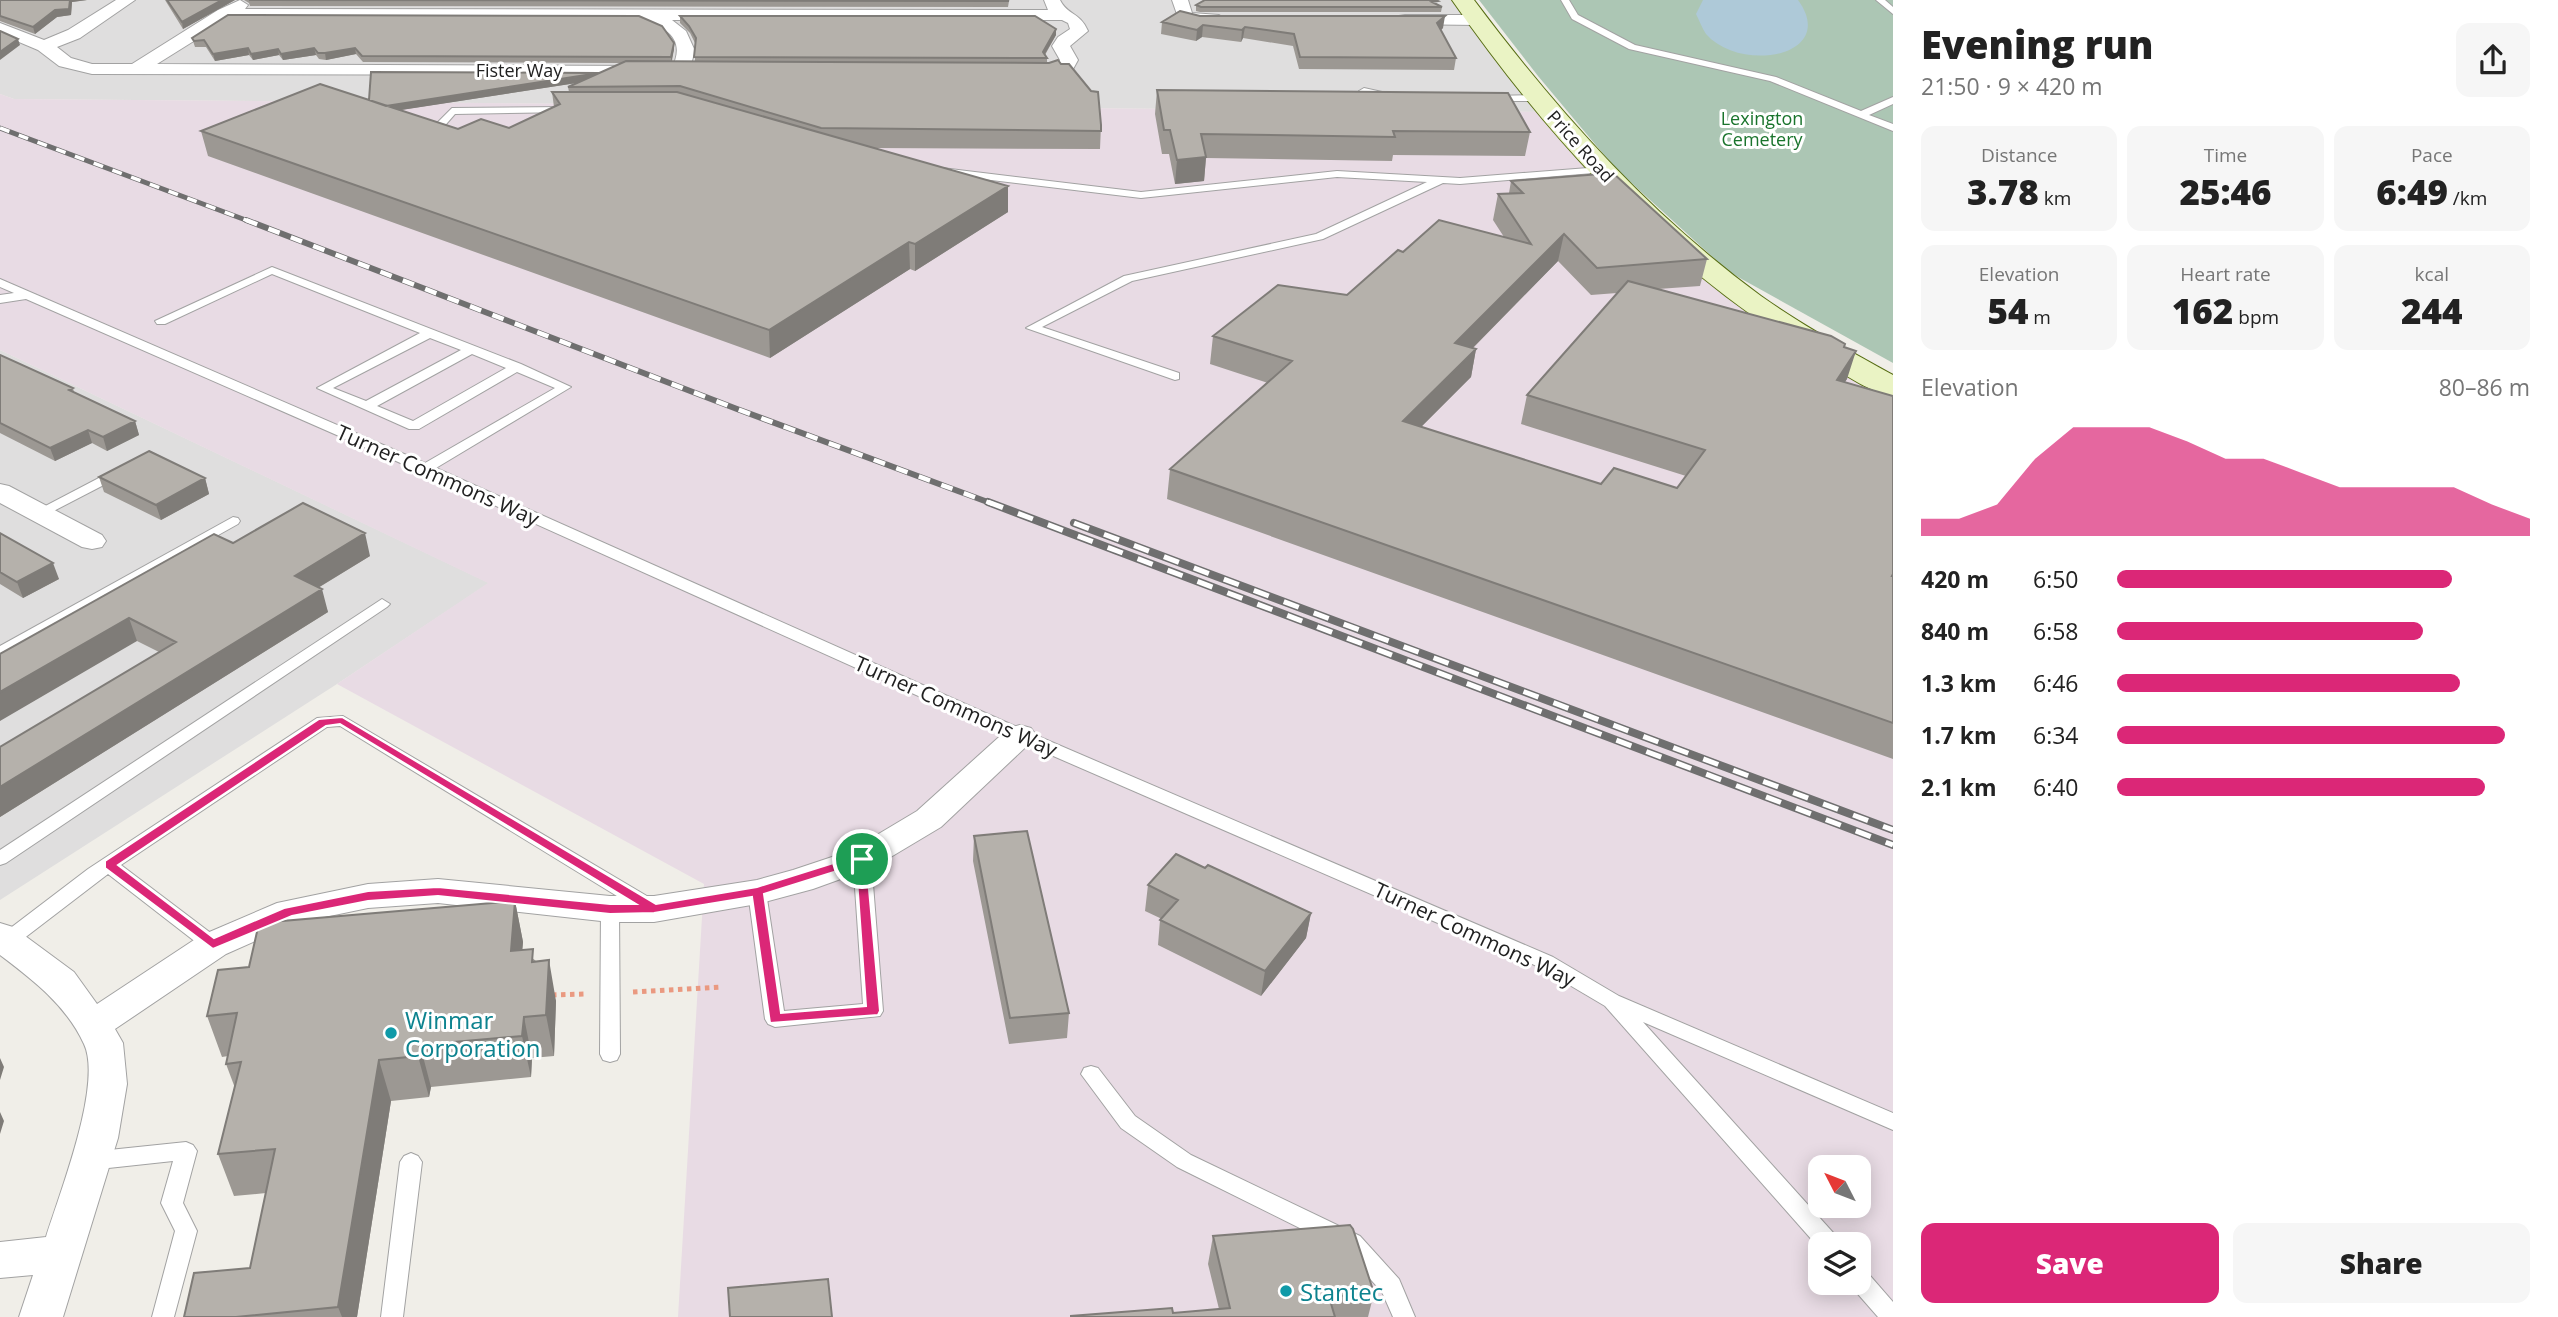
<!DOCTYPE html>
<html lang="en">
<head>
<meta charset="utf-8">
<style>
	:root { --surface:#fff; --page:#f6f6f6; --text:#222; --muted:#767676; --accent:#db2777 }
	body { margin:0; font-family:"Open Sans",sans-serif; background:var(--page); color:var(--text); height:100vh; display:flex; flex-direction:column; font-size:26px; white-space:nowrap }
	* { box-sizing:border-box; margin:0 }
	p { font-size:23px; color:var(--muted) }
	.icon { flex:none; width:38px; height:38px; fill:none; stroke:currentColor; stroke-width:2; stroke-linecap:round; stroke-linejoin:round }
	.map { position:relative; flex:1; overflow:hidden }
	.panel { display:flex; flex-direction:column; background:var(--surface); width:665px }
	.panel>* { flex:none }
	.needle { width:46px; rotate:312deg }
	.buttons { position:absolute; left:1808px; top:1155px; display:grid; gap:14px }
	.buttons a { display:grid; place-items:center; width:63px; height:63px; border-radius:14px; background:var(--surface); box-shadow:0 4px 18px #0003; font-size:35px }
	.pin { position:absolute; display:grid; place-items:center; width:60px; height:60px; color:#fff; margin:-30px; border:4px solid #fff; border-radius:50%; box-shadow:0 2px 7px #0007 }
	.round { display:grid; place-items:center; flex:none; width:74px; height:74px; border-radius:14px; background:var(--page) }
	.overview { display:flex; align-items:center; justify-content:space-between; height:119px; padding:0 28px }
	h1 { font-size:38px; font-weight:800; line-height:52px }
	.stats { display:grid; grid-template-columns:repeat(3,1fr); gap:10px; height:119px; padding:7px 28px }
	.stats div { display:grid; align-content:center; border-radius:14px; background:var(--page); text-align:center }
	.stats b { font-size:35px; font-weight:800 }
	.stats small { font-size:19px; font-weight:400 }
	.stats p { font-size:19px }
	.chart { height:196px; padding:14px 28px }
	.chart p { display:flex; justify-content:space-between }
	.chart svg { width:100%; height:126px; margin-top:7px; fill:var(--accent); opacity:.7 }
	.button { display:flex; gap:14px; margin-top:auto; padding:14px 28px }
	.button a { flex:1; height:80px; border-radius:14px; background:var(--accent); color:#fff; font-size:28px; font-weight:800; line-height:80px; text-align:center }
	.button a+a { background:var(--page); color:var(--text) }
	ul { padding:0 28px; list-style:none; font-size:23px }
	li { display:grid; grid-template-columns:112px 84px 1fr; align-items:center; height:52px }
	li i { height:18px; border-radius:9px; background:var(--accent) }
	main { display:flex; flex:1; min-height:0 }
	.map>svg:first-child { display:block }
	.residential { fill:#dfdede }
	.industrial { fill:#e8dbe4; fill-rule:evenodd }
	.cemetery { fill:#acc6b4 }
	.water { fill:#aec9d8 }
	.lines { fill:none; stroke-linecap:round; stroke-linejoin:round }
	.lane-casing { stroke:#a2a2a2; stroke-width:2 }
	.street-casing { stroke:#a2a2a2; stroke-width:2 }
	.secondary-casing { stroke:#576d13; stroke-width:2 }
	.path { stroke:#ea9980; stroke-width:5; stroke-dasharray:4.5 4.5; stroke-linecap:butt }
	.lane { fill:#fff; fill-rule:evenodd }
	.street { fill:#fff; fill-rule:evenodd }
	.secondary { fill:#eaf3c4; fill-rule:evenodd }
	.rail-far2-casing { stroke:#6f6f6f; stroke-width:5 }
	.rail-far1-casing { stroke:#6f6f6f; stroke-width:6 }
	.rail-casing { stroke:#6f6f6f; stroke-width:8 }
	.rail-far2 { stroke:#fff; stroke-width:3.5; stroke-dasharray:10; stroke-linecap:butt }
	.rail-far1 { stroke:#fff; stroke-width:4.5; stroke-dasharray:12; stroke-linecap:butt }
	.rail { stroke:#fff; stroke-width:5; stroke-dasharray:16; stroke-linecap:butt }
	.wall { fill:#9c9893; fill-rule:evenodd }
	.shaded-wall { fill:#7f7c78 }
	.building { fill:#b5b1ab; stroke:#7f7c78; stroke-width:2 }
	.route { fill:#db2777; stroke:#fff; stroke-width:2; fill-rule:evenodd }
	.culture-dot { fill:#0f9aa8; stroke:#fff; stroke-width:2.5 }
	.labels { text-anchor:middle; dominant-baseline:central; stroke-width:6; stroke-linejoin:round; paint-order:stroke }
	.far-street-label { font-size:18px; fill:#212121; stroke:#fff }
	.far-park-label { font-size:18px; fill:#1a742d; stroke:#fff }
	.street-label { font-size:21px; fill:#212121; stroke:#fff }
	.near-culture-label { font-size:24px; fill:#0d838f; stroke:#fff; text-anchor:start }
</style>
</head>
<body>
<main>
<div class="map">
<svg width="1893" height="1317" viewBox="0 0 1893 1317">
	<rect width="100%" height="100%" fill="#f0eee8"/>
	<path class="residential" d="M0 0H1470L1551 112 14 99 0 94Z
		M0 350 489 583 337 684 0 900Z"/>
	<path class="industrial" d="M0 94 14 99 1551 112 1658 225 1893 388V1317H678L704 884 337 684 488 583 0 350ZM1820 1167H1858V1206H1820ZM1820 1244H1858V1283H1820Z"/>
	<path class="cemetery" d="M1479 0H1893V363L1729 272 1615 168 1538 76Z"/>
	<path class="water" d="M1703 0H1798C1839 56 1741 74 1706 34 1702 28 1699 20 1696 14Z"/>
	<g class="lines">
		<g class="lane-casing">
			<path id="lane" d="M1561 0H1569L1578 15 1635 45 1776 77 1861 111 1893 97V104L1869 115 1893 124V131L1770 81 1629 49 1572 19Z
				M1876 0H1885L1893 7V14Z
				M1364 88 1400 96 1395 99 1361 93 1359 91Z
				M1491 96 1537 95 1542 98 1537 101H1488L1486 99Z
				M567 107 572 110 570 112 455 114 441 130 432 128 452 108Z
				M1601 167 1605 168V172L1460 184 1443 183 1323 239 1132 281 1042 327 1179 373V379L1175 380 1026 328 1124 276 1316 234 1427 182 1337 177 1141 198 942 174 937 171 942 168 1141 192 1337 171 1460 178Z
				M272 267 521 364 571 387 436 468 1026 731 1553 957 1619 996 1893 1113V1130L1643 1022 1837 1237 1840 1244H1820V1249L1605 1006 1539 967 1014 739 396 461 26 299 0 303V295L14 293 0 287V279L425 463 555 388 517 372 419 429H409L317 388 420 333 272 274 165 324H157L155 321ZM430 338 461 350 366 401 333 388ZM472 354 506 368 413 421 377 406Z
				M118 468 123 469 125 472 123 475 44 516H34L32 513Z
				M233 517 238 518 240 521 238 524 0 657V646Z
				M382 599 390 604 387 607 6 863 0 865V850Z
				M343 716 657 902 659 907 657 912H643L340 726 327 727 121 865 220 940 222 945 220 950 213 952 206 950 108 874 14 946 7 948 0 946V936L88 869 317 718Z
				M862 853 868 855 871 859 883 1011 880 1016 775 1027 768 1024 765 1019 748 892 751 887H763L766 892 784 1011 863 1004 853 859 856 855Z
				M610 902 617 904 619 909 620 1054 617 1060 610 1062 603 1060 600 1054 601 909 603 904Z
				M1091 1066 1098 1068 1135 1116 1191 1155 1360 1236 1399 1279 1415 1317H1393L1382 1292 1344 1250 1177 1167 1121 1128 1081 1074 1084 1068Z
				M186 1142 193 1145 197 1151 183 1203 197 1231 174 1317H152L175 1231 161 1203 173 1161 90 1170 83 1167 79 1161 83 1155 90 1152Z
				M411 1153 418 1156 422 1162 403 1317H381L400 1162 404 1156Z
				M1858 1268 1866 1271 1893 1302V1317H1878L1850 1285 1849 1283H1858Z"/>
		</g>
		<g class="street-casing">
			<path id="street" d="M116 0H135L80 38 57 47 71 58 92 64H132L218 10 240 0 248 5 245 9 1048 10 1044 0H1060C1067 15 1080 12 1088 31L1070 46 1078 60 1072 71C1057 76 1034 85 1022 72 1030 63 1047 67 1059 64L1060 60 1052 46 1058 37 1070 29 1068 23 1062 20H672L686 31 695 51 689 70 680 75 671 70C687 40 668 27 640 20L229 19 157 64 651 66 654 70 645 75 92 74 59 66 38 50 0 34V23L44 40 68 30Z
				M1172 0H1188L1192 13 1219 15 1227 20C1215 31 1194 24 1179 20Z
				M1405 15H1477L1485 20 1477 25 1399 24 1397 20 1399 16Z
				M0 484 9 486 102 535 106 541 102 547 92 549 82 547 0 503Z
				M1020 725 1031 728 1036 735 1031 742 941 827 874 867 813 889 757 904 654 922H610L438 903 368 908 296 923 226 954 115 1029 123 1043 127 1084 118 1138 63 1317H19L33 1275 0 1278V1242L46 1237C59 1195 103 1084 84 1044 66 1005 33 980 0 955V923L13 927 74 972 97 1004 200 936 277 903 368 884 438 879 610 896H654L757 880 793 870 850 851 917 811 1009 728Z"/>
		</g>
		<g class="secondary-casing">
			<path id="secondary" d="M1452 0H1474C1557 111 1649 214 1761 296 1803 326 1848 350 1893 375V397C1867 391 1841 372 1818 358 1669 271 1550 141 1452 0Z"/>
		</g>
		<path class="path" d="M633 992 722 987
			M552 995 585 994"/>
		<use href="#lane" class="lane"/>
		<use href="#street" class="street"/>
		<use href="#secondary" class="secondary"/>
		<g class="rail-far2-casing">
			<path id="rail-far2" d="M0 128 251 222"/>
		</g>
		<g class="rail-far1-casing">
			<path id="rail-far1" d="M246 220 737 409 993 504"/>
		</g>
		<g class="rail-casing">
			<path id="rail" d="M988 502 1893 845
				M1074 523 1893 830"/>
		</g>
		<use href="#rail-far2" class="rail-far2"/>
		<use href="#rail-far1" class="rail-far1"/>
		<use href="#rail" class="rail"/>
	</g>
	<path class="wall" d="M0 0H87L72 2 71 15 57 17 35 34 0 21Z
		M165 0H235L183 29Z
		M244 0H1006L1009 1 1008 7 250 6 249 3Z
		M1437 4 1442 7 1441 12H1200L1196 11V5Z
		M680 16 1056 29V35L1045 55 1047 58V63L1101 125 1100 149 873 148 1008 212 915 271 910 269 770 358 208 156 201 131 369 100 599 73 621 63 363 62 356 54 326 60 319 59 316 55 283 60 279 55 253 60 249 55 215 61 206 47H195L192 38 674 43V49L672 61H695V43L690 33 680 23ZM576 83 568 87 569 92H552L554 107 509 128 458 129 400 110Z
		M1200 16 1443 28 1441 30 1456 58 1454 70 1299 69 1293 46 1243 38 1241 42 1202 37 1196 41 1161 34 1162 22Z
		M1157 90 1530 132 1525 156 1393 155 1392 161 1206 158 1204 181 1175 184 1169 154H1162L1155 114Z
		M1511 181 1707 259 1700 286 1658 289 1845 344 1844 347 1847 379 1844 382 1893 396V759L1167 499 1170 469 1268 383 1210 364 1213 336 1347 295 1403 252 1504 237 1493 220 1498 194 1509 193ZM1558 261 1591 295 1617 293 1527 395 1521 424 1686 476 1677 488 1601 484 1421 427 1471 377 1476 349 1473 348Z
		M0 355 73 388 74 392 135 421 139 435 107 451 92 443 55 461 0 433Z
		M99 477 205 478 209 494 161 520 104 492Z
		M0 533 59 579 23 598 0 584Z
		M233 543 370 556 318 588 328 612 0 817V747L159 652 137 641 0 654Z
		M974 836 1069 1013 1067 1038 1009 1044 973 861Z
		M1205 868 1311 913 1306 938 1261 996 1158 945 1160 920 1162 919 1145 911 1148 885Z
		M515 901 523 942 522 950 536 961 556 1001 554 1056 532 1058 531 1077 431 1087 429 1097 391 1101 357 1317H184L250 1268 266 1193 234 1196 218 1154 235 1088 226 1064 228 1056 222 1057 207 1016 249 967Z
		M1213 1236 1374 1293 1368 1317H1071L1173 1313 1219 1309 1208 1264Z"/>
	<path class="shaded-wall" d="M70 0H87L72 2 71 15 57 17 35 34 33 27Z
		M222 0H235L183 29 182 22Z
		M1445 16 1443 28 1435 35 1437 23Z
		M1203 25 1202 37 1196 41 1197 30Z
		M1245 27 1243 38 1241 42 1242 30Z
		M1056 29V35L1042 59 1043 52Z
		M18 39 20 45 0 60V52Z
		M674 43V49L671 63V57Z
		M248 48 249 55 215 61 213 54Z
		M314 48 316 55 283 60 281 54Z
		M355 48 356 54 326 60 325 53Z
		M278 49 279 55 253 60 251 54Z
		M603 73V79L369 115 368 109Z
		M1206 157 1204 181 1175 184 1177 160Z
		M1008 186V212L915 271V244Z
		M1564 234 1558 261 1450 371 1455 343Z
		M909 242 910 269 770 358 769 330Z
		M1476 349 1471 377 1398 450 1403 421Z
		M1856 351 1847 379 1828 409 1837 380Z
		M135 421 139 435 107 451 103 437Z
		M88 430 92 443 55 461 50 448Z
		M205 478 209 494 161 520 156 505Z
		M365 533 370 556 301 598 295 576Z
		M53 563 59 579 23 598 17 582Z
		M322 589 328 612 0 817V787Z
		M129 618 137 641 0 721V692Z
		M515 901 523 942 519 992 511 951Z
		M1311 913 1306 938 1261 996 1265 971Z
		M549 960 556 1001 554 1056 546 1015Z
		M524 1017 532 1058 531 1077 522 1036Z
		M420 1045 431 1087 429 1097 418 1056Z
		M0 1058 4 1067 0 1080Z
		M379 1060 391 1101 357 1317H342L338 1307Z
		M0 1112 4 1121 0 1134Z"/>
	<path class="building" d="M0 0H70L69 9 55 10 33 27 0 16Z
		M167 0H222L182 22Z
		M249 0H1006L1009 1Z
		M1205 0H1436L1438 1 1432 2 1442 7H1201L1196 5Z
		M1180 11 1200 16H1445L1437 23 1456 58 1300 57 1294 34 1245 27 1242 30 1203 25 1197 30 1162 22Z
		M228 15 639 16 662 26 674 43 671 57 362 56 355 48 325 53H318L314 48 281 54 278 49 251 54 248 48 213 54 204 40 194 41 192 38Z
		M680 16H1035L1056 29 1043 52 1047 58 694 57 696 38 689 26Z
		M0 31 18 39 0 52Z
		M1058 60 1061 64H1069L1091 91 1098 92 1101 125V131L821 128 680 86 568 87 626 61 1049 63Z
		M371 72 599 73 386 106 369 100Z
		M320 84 458 129 481 119 509 128 560 104 552 92H677L1008 186 915 244 909 242 769 330 201 131Z
		M1157 90 1508 93 1530 132 1393 131 1395 137 1201 134 1206 157 1177 160 1170 130H1164Z
		M1613 173 1707 259 1597 268 1564 234 1455 343 1476 349 1403 421 1601 484 1614 468 1677 488 1705 450 1527 395 1628 281 1831 336 1845 344 1844 347 1856 351 1837 380 1893 396V574L1892 576H1893V723L1170 469 1292 361 1213 336 1278 285 1347 295 1398 250 1403 252 1439 220 1531 244 1498 194 1523 193 1511 181Z
		M0 355 73 388 69 390 135 421 103 437 88 430 50 448 0 423Z
		M149 451 205 478 156 505 99 477Z
		M303 503 365 533 295 576 322 589 0 787V747L176 642 129 618 0 692V654L214 534 233 543Z
		M0 533 53 563 17 582 0 572Z
		M1027 831 1069 1013 1010 1018 974 836Z
		M1176 854 1205 868 1208 865 1311 913 1265 971 1160 920 1178 900 1148 885Z
		M515 901 511 951 533 949 532 962 549 960 546 1015 524 1017 522 1036 420 1045 418 1056 379 1060 338 1307 236 1317H184L194 1273 250 1268 275 1149 218 1154 241 1062 226 1064 237 1013 207 1016 218 970 249 967 259 923Z
		M1350 1225 1353 1229 1374 1293 1329 1297 1335 1317H1071V1316L1172 1308 1173 1313 1230 1308 1213 1236Z
		M828 1279 832 1317H730L728 1288Z"/>
	<path class="route" d="M342 717 656 904 757 887 862 854 866 856 880 1011 878 1015 770 1023 752 897 654 913 610 914 438 896 368 901 292 916 213 949 105 868V861L319 719ZM340 724 636 904H610L438 887 368 891 284 908 214 938 118 865 326 726ZM856 865 866 1006 781 1013 764 894Z"/>
	<g class="culture-dot">
		<circle cx="391" cy="1033" r="7"/>
		<circle cx="1286" cy="1291" r="7"/>
	</g>
	<g class="labels">
		<g class="far-street-label">
			<text x="519" y="70">Fister Way</text>
			<text transform="translate(1581 146) rotate(48)">Price Road</text>
		</g>
		<g class="far-park-label">
			<text x="1762" y="118">Lexington<tspan x="1762" dy="21">Cemetery</tspan></text>
		</g>
		<g class="street-label">
			<text transform="translate(438 475) rotate(24)">Turner Commons Way</text>
			<text transform="translate(956 706) rotate(24)">Turner Commons Way</text>
			<text transform="translate(1475 934) rotate(25)">Turner Commons Way</text>
		</g>
		<g class="near-culture-label">
			<text x="405" y="1019">Winmar<tspan x="405" dy="28">Corporation</tspan></text>
			<text x="1300" y="1291">Stantec</text>
		</g>
	</g>
</svg>
<div class="buttons">
<a><svg class="needle" viewBox="-14 -14 28 28"><path d="M0-13l5 13h-10z" fill="#e53935"/><path d="M0 13l5-13h-10z" fill="#767676"/></svg></a>
<a><svg class="icon" aria-label="layers" viewBox="0 0 24 24"><path d="M12 4l9 5-9 5-9-5zM3 14l9 5 9-5"/></svg></a>
</div>
<div class="pin" style="left:862px;top:859px;background:#1e9e55"><svg class="icon" aria-label="arrive" viewBox="0 0 24 24"><path d="M6 21V4h12l-3 4 3 4H6"/></svg></div>
</div>
<section class="panel">
<div class="overview"><div><h1>Evening run</h1><p>21:50 · 9 × 420 m</p></div><a class="round"><svg class="icon" aria-label="share" viewBox="0 0 24 24"><path d="M12 15V3M7 8l5-5 5 5M5 13v7h14v-7"/></svg></a></div>
<div class="stats">
<div><p>Distance</p><b>3.78<small> km</small></b></div>
<div><p>Time</p><b>25:46</b></div>
<div><p>Pace</p><b>6:49<small> /km</small></b></div>
</div>
<div class="stats">
<div><p>Elevation</p><b>54<small> m</small></b></div>
<div><p>Heart rate</p><b>162<small> bpm</small></b></div>
<div><p>kcal</p><b>244</b></div>
</div>
<div class="chart"><p><span>Elevation</span>80–86 m</p>
<svg viewBox="0 0 160 44" preserveAspectRatio="none"><path d="M0 44V38L10 38L20 33L30 17L40 6L50 6L60 6L70 11L80 17L90 17L100 22L110 27L120 27L130 27L140 27L150 33L160 38V44z"/></svg>
</div>
<ul>
<li><b>420 m</b>6:50<i style="width:81%"></i></li>
<li><b>840 m</b>6:58<i style="width:74%"></i></li>
<li><b>1.3 km</b>6:46<i style="width:83%"></i></li>
<li><b>1.7 km</b>6:34<i style="width:94%"></i></li>
<li><b>2.1 km</b>6:40<i style="width:89%"></i></li>
</ul>
<div class="button"><a>Save</a><a>Share</a></div>
</section>
</main>
</body>
</html>
